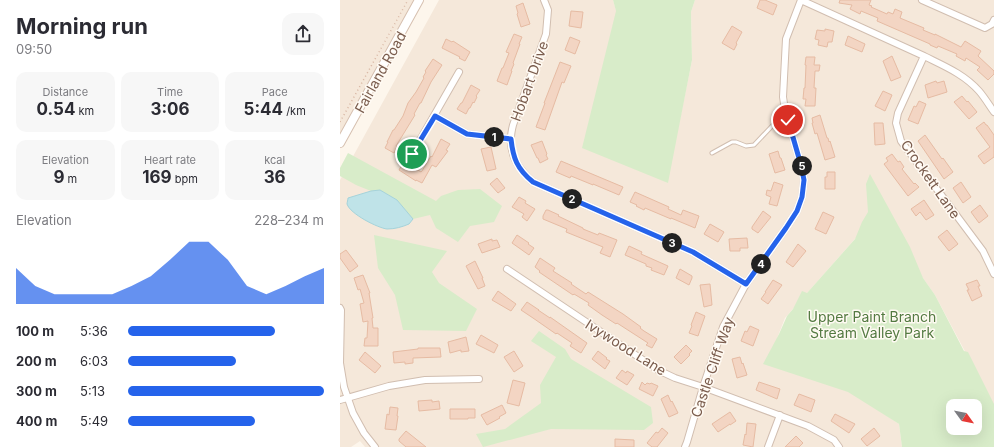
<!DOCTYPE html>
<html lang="en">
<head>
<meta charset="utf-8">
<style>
	:root { --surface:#fff; --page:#f7f7f7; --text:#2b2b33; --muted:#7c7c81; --accent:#2563eb }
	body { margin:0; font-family:Inter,sans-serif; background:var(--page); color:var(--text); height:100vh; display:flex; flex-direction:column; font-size:15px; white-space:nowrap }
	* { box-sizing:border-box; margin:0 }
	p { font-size:13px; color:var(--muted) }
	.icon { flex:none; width:22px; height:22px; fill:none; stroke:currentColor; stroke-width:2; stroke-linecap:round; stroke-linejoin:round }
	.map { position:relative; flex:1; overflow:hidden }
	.details { display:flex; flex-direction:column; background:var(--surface); width:340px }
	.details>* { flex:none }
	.needle { width:26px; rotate:123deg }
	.fabs { position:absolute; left:606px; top:399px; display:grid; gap:8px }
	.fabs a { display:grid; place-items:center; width:36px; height:36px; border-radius:8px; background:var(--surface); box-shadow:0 4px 16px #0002; font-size:20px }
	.pin { position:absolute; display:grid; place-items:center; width:34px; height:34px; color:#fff; margin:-17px; border:2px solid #fff; border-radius:50%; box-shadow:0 1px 4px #0007 }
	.km { position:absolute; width:20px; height:20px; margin:-10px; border-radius:50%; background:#222; color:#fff; font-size:11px; line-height:20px; text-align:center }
	.round { display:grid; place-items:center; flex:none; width:42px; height:42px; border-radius:12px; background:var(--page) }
	.headline { display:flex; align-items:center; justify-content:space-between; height:68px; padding:0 16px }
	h1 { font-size:22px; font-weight:700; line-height:30px }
	.metrics { display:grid; grid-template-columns:repeat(3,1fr); gap:6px; height:68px; padding:4px 16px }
	.metrics div { display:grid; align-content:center; border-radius:10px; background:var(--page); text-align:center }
	.metrics b { font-size:17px; font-weight:700 }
	.metrics small { font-size:11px; font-weight:400 }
	.metrics p { font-size:11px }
	.chart { height:112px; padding:8px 16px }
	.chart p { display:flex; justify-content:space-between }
	.chart svg { width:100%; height:72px; margin-top:4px; fill:var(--accent); opacity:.7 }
	ul { padding:0 16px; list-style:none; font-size:13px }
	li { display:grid; grid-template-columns:64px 48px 1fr; align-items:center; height:30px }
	li i { height:10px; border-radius:5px; background:var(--accent) }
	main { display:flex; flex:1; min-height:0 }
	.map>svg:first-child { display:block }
	.residential { fill:#f5e8da }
	.green { fill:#d8ecc9; fill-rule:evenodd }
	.water { fill:#bfe3e8; stroke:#a5d3da }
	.building { fill:#f3d5c3; stroke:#e6bba3 }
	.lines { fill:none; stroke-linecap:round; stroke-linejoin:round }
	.service-casing { stroke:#d1beb0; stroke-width:5 }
	.minor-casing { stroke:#d1beb0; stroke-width:8 }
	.secondary-casing { stroke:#d6c0b0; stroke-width:10 }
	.path { stroke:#d9b8a5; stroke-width:1.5; stroke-dasharray:1 3; stroke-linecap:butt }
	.service { stroke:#fff; stroke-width:3 }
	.minor { stroke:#fff; stroke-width:6 }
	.secondary { stroke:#fff; stroke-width:8 }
	.route-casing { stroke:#fff; stroke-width:8 }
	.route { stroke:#2563eb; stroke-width:5 }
	.labels { text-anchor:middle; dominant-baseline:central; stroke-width:3; stroke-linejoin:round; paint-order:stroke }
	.street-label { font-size:14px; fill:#7a5c4d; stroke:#fffaf3 }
	.park-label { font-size:14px; fill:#537a41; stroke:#fffaf3 }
</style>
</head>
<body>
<main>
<section class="details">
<div class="headline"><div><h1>Morning run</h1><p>09:50</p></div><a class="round"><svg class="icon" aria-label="share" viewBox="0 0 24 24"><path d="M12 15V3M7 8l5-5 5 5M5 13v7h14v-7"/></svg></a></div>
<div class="metrics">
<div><p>Distance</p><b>0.54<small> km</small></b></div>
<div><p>Time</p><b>3:06</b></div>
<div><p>Pace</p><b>5:44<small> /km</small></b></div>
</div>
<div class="metrics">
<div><p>Elevation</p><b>9<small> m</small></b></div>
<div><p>Heart rate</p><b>169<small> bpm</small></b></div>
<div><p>kcal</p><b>36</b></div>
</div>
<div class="chart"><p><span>Elevation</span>228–234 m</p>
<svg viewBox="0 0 160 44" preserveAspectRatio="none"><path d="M0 44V22L10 33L20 38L30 38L40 38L50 38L60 33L70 27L80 17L90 6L100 6L110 17L120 33L130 38L140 33L150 27L160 22V44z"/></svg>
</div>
<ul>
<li><b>100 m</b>5:36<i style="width:75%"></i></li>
<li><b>200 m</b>6:03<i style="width:55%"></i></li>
<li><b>300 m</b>5:13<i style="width:100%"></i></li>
<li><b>400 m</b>5:49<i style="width:65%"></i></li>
</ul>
</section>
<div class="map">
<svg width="654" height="447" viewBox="0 0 654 447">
	<rect width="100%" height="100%" fill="#fdf6ec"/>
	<path class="residential" d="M0 0H79L0 143Z
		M99 0H273L327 183 352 60 351 12 355 0H654V406L595 295 537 214 445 318 430 356 504 387 559 424 562 447H25L20 441 11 447H0V180Z"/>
	<path class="green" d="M273 0H355L351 12 352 60 328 183 242 148 276 11Z
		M8 153 96 201 101 196 118 190 140 189 162 206 154 222 130 226 118 242 96 228 90 215 73 219 57 200 40 190 31 191 16 185 0 176V168Z
		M530 174 570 247 583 278 595 295 624 351 628 352 654 404V447H562L559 424 508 392 423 364 439 334 447 316 453 309 462 291 467 293 515 239 522 222 528 212 526 184ZM613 406H635V428H613Z
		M34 235 107 251 92 272 99 283 137 309 126 331 63 330 55 295 38 268Z
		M199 331 225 349 231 359 311 407 313 423 304 430 211 429 143 447 136 434 165 429 201 403 200 385 216 357 191 341Z"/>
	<path class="water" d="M40 190 57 200 73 219 69 224C62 227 55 229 47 229 38 228 10 214 7 204 7 203 8 199 8 198L31 191Z"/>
	<path class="building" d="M420 0H425L437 5 433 15 417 8Z
		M500 0H531L529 5 532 6 531 7 547 14 548 12 553 14 555 9 562 12 560 18 584 28 583 30 595 35V34L621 47 625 41 641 51 638 56 654 71V74L648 80 637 70 640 67 626 58 625 61 616 56 617 54 598 46 597 48 590 45V44L537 21 538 18 521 11 520 14 510 9 512 5 499 3Z
		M183 3 190 24 181 27 177 14 178 13 176 6Z
		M231 11 243 12 241 28 229 26Z
		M392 26 402 32 396 43 397 44 394 50 382 43Z
		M485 29 494 31 492 42H488L487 47 478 45 479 40 475 39 477 30 485 31Z
		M174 34 182 37 179 44H180L173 63 174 64 171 71H172L167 85 157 81 162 68H163L169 53 166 52Z
		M508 36 525 44 522 52 505 45Z
		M230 37 240 41 235 54 225 50Z
		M106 39 112 42 113 41 130 52 125 61 119 58 120 57 102 48Z
		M552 56 561 77 551 81 543 61Z
		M466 57H475L474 65H480L479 71H475L474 88H476L475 106H465L466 99H463L464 88H465L466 65H465Z
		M93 59 102 65 91 82 81 103H80L74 114 75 115 56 146 57 147 54 153 45 148 48 142H47L53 130H54L63 116 68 103 76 92 84 78 83 77 86 72 85 71Z
		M220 62 231 66 224 83 222 82 205 130 196 127 205 103H204Z
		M596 81 597 83 604 81 607 92 588 98 585 85Z
		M131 85 140 90 136 96 137 97 134 103 133 102 130 108H129L126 114 117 109 121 103H122Z
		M543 91 552 95 545 111 535 106Z
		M622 96 627 102 628 101 637 112 629 119 614 102Z
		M579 101 586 104 578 124 568 120 574 106 576 107Z
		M480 115 487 138H488L489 142 490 141 495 157 485 160 477 133 475 134 472 123H473L472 118Z
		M644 122 646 125H647L654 135V157L644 164 638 156 650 147 636 128Z
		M534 123H543L545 144 535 145Z
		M585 135 602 159 603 158 613 172 604 179 578 141Z
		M101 139 110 144 106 150 108 151 96 167 92 165 82 183 76 180V181L59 170 64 161 81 172 82 171 91 156 92 157Z
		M202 141 207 154 206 155 208 159 200 163 198 158H197L191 145Z
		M151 147 156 169 147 171 141 149Z
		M438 151 440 158H441L445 170 435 173 429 154Z
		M552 154 558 162 560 161 564 167 562 169 574 184 575 183 579 187 568 196 544 164 548 161 546 158Z
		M221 161 283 187 279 195 253 184V185L231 176 230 178 216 172Z
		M487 172H495V189H485V177H487Z
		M157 178 165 188 158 193 150 184Z
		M434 182 443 185 437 206 429 204 431 197 426 195 427 190 431 191Z
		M621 182 631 197 623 203 613 188Z
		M295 192 329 207 328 209 341 215 343 210 359 216 355 228 331 218V219L305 208 304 210 296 206 297 205 290 202Z
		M179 197 186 201 185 203 195 209 187 221 182 217 184 214 172 207Z
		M584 200 594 215 586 220 580 212 576 216 571 209Z
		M640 205 648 216 639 223 631 212Z
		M206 210H208L219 215 218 216 243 228V229L258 235 259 233 277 240 270 257 260 253 263 247 226 232 227 229 203 219V216Z
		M423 211 431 217 418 233 412 229V227Z
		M483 212 494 217 486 234 475 229Z
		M370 224 384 232 378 242 364 234Z
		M607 230 618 244 609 251 598 237Z
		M177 235 189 243 188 244 194 248 189 255 172 243Z
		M407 238 408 248H400V251H390L389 239Z
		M152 239V241L157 240 160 247 142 253 138 244Z
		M458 244 466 251 453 267 446 262Z
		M289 246 302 252 301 254 328 266 324 275 311 270 312 268 306 266V264L285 255Z
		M6 250 18 266 10 272 0 258V254Z
		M200 258 215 268 213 271 232 283 231 284 246 294 248 292 283 314 301 327 300 328 304 331 317 339 312 348 306 345 308 343 277 323 276 324 262 315 248 305 249 303 234 294 233 295 199 272 200 271 195 267Z
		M135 261 143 278H142L145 286 138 289 126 266Z
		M340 269 352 276V278L349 285 336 278Z
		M23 275 30 293H29L33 318H32L33 328H38V346H24L25 338H27L28 321 23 322 20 304 24 303 20 289 18 290 14 278Z
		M433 280 442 285 428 304 421 299 426 292H425Z
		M637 280 640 286H638L642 296 632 301 627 290H629L626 284Z
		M370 284 372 305 364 307 360 285Z
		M158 291 176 304 171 311 152 300Z
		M187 302 199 310H198L210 318V317L247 343 241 353 230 346 232 343 217 333 216 334 193 318 181 310Z
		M356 312 365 316 358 336 349 333 352 326 351 325Z
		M410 326 419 330 413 346 401 341 405 331 407 332Z
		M141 335 158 345 154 353 136 344Z
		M126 337 129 351 121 352V350L110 353 108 342Z
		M346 345 352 351 349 354 350 355 341 364 334 357Z
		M78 348H100L101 357 73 358V363L65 364V362L54 363 53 352 78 349Z
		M174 351 183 366 174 372 164 357Z
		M258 351 267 358 266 359 270 361 265 369 252 359Z
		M25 352 41 366 35 373 19 360Z
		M400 357 402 364 403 363 407 375 397 378 392 359Z
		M282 370 286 373 287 371 294 375 287 385 276 378Z
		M173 380 185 383 179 406 167 403Z
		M302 382 305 385 307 383 310 384 311 383 318 386 313 396 299 389Z
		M419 382 440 389 437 399 416 390Z
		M459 394 475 400 471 412 454 405Z
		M328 395 331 402 332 401 338 413 329 417 321 399Z
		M92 400V402L99 401 100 409 79 411 78 401Z
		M162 405 166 413 159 417 160 418 147 425 141 415Z
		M50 407 58 408 57 416H58L56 430 45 429 47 414 49 415Z
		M110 409H135V418H128V419H110Z
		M390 412 396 421 390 425V424L378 432 372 424Z
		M495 414 515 424 509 433 491 421Z
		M407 423 416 424 413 447 403 445 405 434 406 435Z
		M322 428 328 433 317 447H312L307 443 316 432 318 433Z
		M534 428 540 436 527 446 521 439Z
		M66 431 86 447H66L59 441V439Z
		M456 436 463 443 459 447H445Z
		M275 439 294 440V447H275Z"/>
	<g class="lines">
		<g class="service-casing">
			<path id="service" d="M372 153 392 142H396L406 146 414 145 433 125 448 120"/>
		</g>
		<g class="minor-casing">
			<path id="minor" d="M204 0 208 10 206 34 173 125C172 129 171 134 171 138 170 156 180 171 193 182L353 252 406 284
				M461 0 584 56
				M582 0 645 28 652 24 654 20
				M654 112C649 105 645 98 639 91 624 74 604 66 584 56L558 113 556 123 561 141 643 251 654 274
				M95 116 127 134 171 139
				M72 154 119 72
				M167 269 318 370 335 378 363 387 468 426 494 440 499 447
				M0 308 1 310 0 363 4 387 13 413 24 433 35 447
				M0 400 49 386 85 380 139 379
				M345 447 347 442 363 387 383 327 406 284 446 228 457 211 462 197 464 180 461 165 445 110 443 97 446 39 461 0
				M428 447 440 415"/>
		</g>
		<g class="secondary-casing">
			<path id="secondary" d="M0 143 79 0"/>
		</g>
		<path class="path" d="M0 122 68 0"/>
		<use href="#service" class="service"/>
		<use href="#minor" class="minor"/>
		<use href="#secondary" class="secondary"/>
	</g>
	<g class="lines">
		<g class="route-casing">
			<path id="route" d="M72 154 95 116 127 134 171 139C173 158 177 169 193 182L353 252 406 284 446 228 457 211 462 197 464 180 461 165 448 120"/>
		</g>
		<use href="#route" class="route"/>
	</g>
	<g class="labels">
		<g class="street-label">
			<text transform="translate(40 72) rotate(-61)">Fairland Road</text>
			<text transform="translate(189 81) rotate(-70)">Hobart Drive</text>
			<text transform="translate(591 179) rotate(55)">Crockett Lane</text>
			<text transform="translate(286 347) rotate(32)">Ivywood Lane</text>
			<text transform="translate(372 367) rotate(-71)">Castle Cliff Way</text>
		</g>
		<g class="park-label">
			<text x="532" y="316">Upper Paint Branch<tspan x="532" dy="16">Stream Valley Park</tspan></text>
		</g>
	</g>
</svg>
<div class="fabs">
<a><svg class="needle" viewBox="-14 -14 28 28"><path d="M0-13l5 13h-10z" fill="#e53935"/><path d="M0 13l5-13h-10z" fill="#7c7c81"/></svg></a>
</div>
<div class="pin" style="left:72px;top:154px;background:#1e9e55"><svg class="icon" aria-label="arrive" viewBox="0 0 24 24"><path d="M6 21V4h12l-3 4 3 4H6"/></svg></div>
<div class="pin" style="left:448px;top:120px;background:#d93025"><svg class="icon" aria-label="check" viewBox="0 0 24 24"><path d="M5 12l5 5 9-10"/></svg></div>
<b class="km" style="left:154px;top:137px">1</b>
<b class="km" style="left:232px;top:199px">2</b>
<b class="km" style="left:332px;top:243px">3</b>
<b class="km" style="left:421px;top:264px">4</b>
<b class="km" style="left:462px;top:166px">5</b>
</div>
</main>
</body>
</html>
